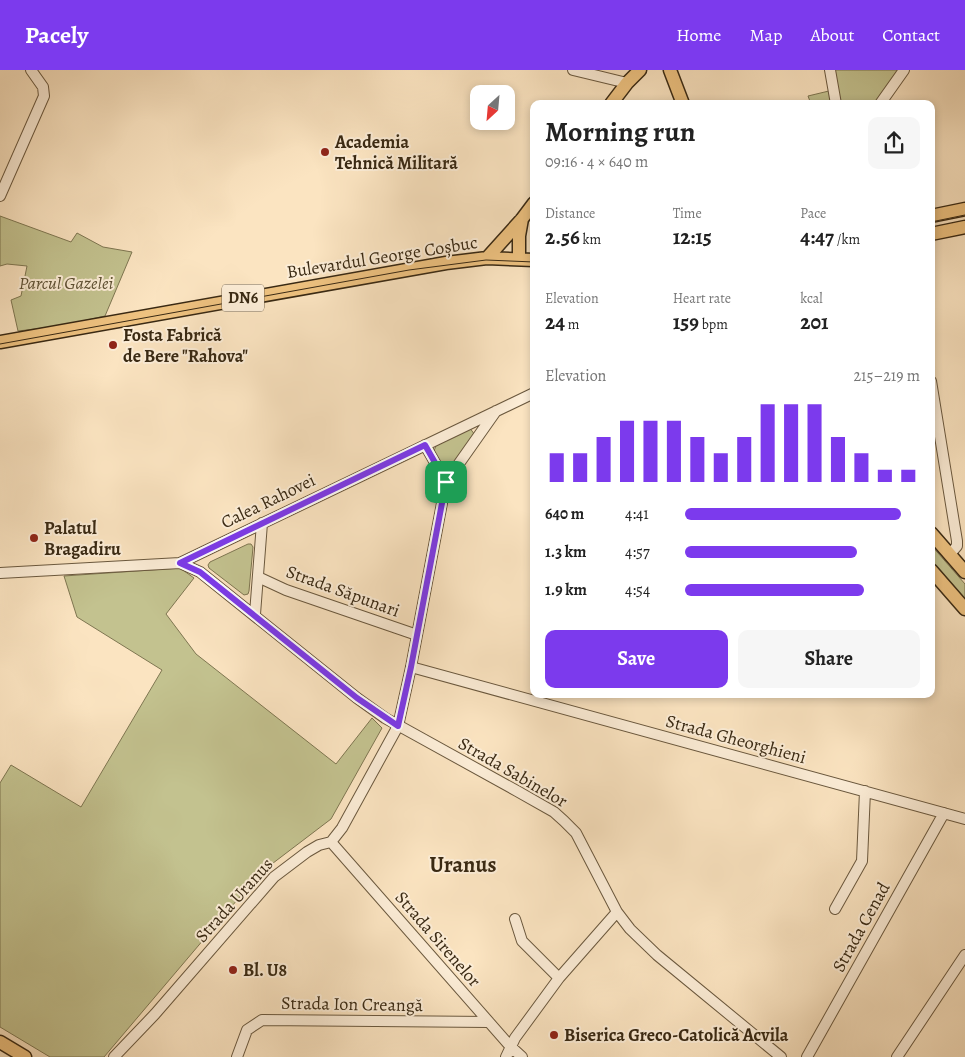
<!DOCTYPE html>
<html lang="en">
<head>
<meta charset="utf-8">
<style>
	:root { --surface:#fff; --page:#f6f6f6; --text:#222; --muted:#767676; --accent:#7c3aed }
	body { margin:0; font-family:Alegreya,serif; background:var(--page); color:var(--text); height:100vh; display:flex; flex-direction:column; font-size:19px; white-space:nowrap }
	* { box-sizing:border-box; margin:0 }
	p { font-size:16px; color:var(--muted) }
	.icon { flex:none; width:28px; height:28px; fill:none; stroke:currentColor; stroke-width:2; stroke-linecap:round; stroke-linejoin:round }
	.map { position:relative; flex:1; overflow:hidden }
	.panel { position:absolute; left:530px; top:30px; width:405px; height:598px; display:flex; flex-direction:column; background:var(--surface); border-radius:10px; box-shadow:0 2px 8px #0003 }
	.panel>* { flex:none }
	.needle { width:32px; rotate:206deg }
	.tools { position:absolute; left:470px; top:15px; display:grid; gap:10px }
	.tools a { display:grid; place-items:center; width:45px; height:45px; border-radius:10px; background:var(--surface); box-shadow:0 2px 8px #0003; font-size:25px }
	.pin { position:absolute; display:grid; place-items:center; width:42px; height:42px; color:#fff; margin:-21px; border-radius:10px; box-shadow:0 2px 8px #0006 }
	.round { display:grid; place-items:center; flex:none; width:52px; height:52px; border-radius:10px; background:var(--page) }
	.overview { display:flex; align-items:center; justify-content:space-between; height:85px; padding:0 15px }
	h1 { font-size:28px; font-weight:700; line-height:38px }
	.metrics { display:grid; grid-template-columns:repeat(3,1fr); gap:8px; height:85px; padding:5px 15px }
	.metrics div { display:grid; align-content:center }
	.metrics b { font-size:21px; font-weight:700 }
	.metrics small { font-size:14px; font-weight:400 }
	.metrics p { font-size:14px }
	.chart { height:140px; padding:10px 15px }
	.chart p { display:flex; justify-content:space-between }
	.chart svg { width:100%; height:90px; margin-top:5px; stroke:var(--accent); stroke-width:6 }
	.cta { display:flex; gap:10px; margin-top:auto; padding:10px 15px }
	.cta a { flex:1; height:58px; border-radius:10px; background:var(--accent); color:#fff; font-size:20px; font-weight:700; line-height:58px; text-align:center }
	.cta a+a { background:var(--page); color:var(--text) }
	ul { padding:0 15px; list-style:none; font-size:16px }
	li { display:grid; grid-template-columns:80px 60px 1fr; align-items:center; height:38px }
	li i { height:12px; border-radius:6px; background:var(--accent) }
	header { display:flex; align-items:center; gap:30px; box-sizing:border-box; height:70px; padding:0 25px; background:var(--accent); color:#fff }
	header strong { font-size:24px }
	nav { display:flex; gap:28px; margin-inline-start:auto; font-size:18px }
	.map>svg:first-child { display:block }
	.green { fill:#c3c28f; stroke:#7e7651 }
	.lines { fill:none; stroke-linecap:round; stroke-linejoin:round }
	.minor-casing { stroke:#6a583e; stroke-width:12 }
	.major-casing { stroke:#392913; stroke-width:15 }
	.minor { stroke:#fcedd7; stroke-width:10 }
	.major { stroke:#eec280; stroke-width:12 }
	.tram { stroke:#392913; stroke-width:1 }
	.route-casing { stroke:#fff; stroke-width:10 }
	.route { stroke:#7c3aed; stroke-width:6 }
	.poi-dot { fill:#8f2418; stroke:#fcedd7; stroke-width:2 }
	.labels { text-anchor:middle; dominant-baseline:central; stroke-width:4; stroke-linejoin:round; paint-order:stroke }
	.shield { fill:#fcedd7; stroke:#74644e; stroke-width:1 }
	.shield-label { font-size:16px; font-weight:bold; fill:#392913 }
	.poi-label { font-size:18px; font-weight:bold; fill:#392913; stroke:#fcedd7; text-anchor:start }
	.street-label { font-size:18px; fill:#392913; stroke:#fcedd7 }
	.park-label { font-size:18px; font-style:italic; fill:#5c4f32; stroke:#fcedd7 }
	.district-label { font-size:22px; font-weight:bold; fill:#392913; stroke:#fcedd7 }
</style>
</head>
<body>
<header>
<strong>Pacely</strong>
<nav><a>Home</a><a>Map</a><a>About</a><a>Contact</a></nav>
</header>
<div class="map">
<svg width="965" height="987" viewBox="0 0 965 987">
	<rect width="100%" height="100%" fill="#fbe4c1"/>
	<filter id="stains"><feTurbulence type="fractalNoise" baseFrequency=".004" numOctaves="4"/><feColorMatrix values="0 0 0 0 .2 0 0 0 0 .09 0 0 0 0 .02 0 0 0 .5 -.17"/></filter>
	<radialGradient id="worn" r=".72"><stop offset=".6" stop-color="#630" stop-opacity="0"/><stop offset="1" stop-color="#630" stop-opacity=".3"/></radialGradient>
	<path class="green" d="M830 0H904L880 34H811L808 26 833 20Z
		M0 146 71 172 77 163 103 177 132 182 105 246 60 256 18 261 11 230 21 226 27 196 7 194 0 196Z
		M469 357 475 365 455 394 451 396 441 394 434 381 437 373Z
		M248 474H251L253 477 249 521 248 524 244 525 209 498 208 495 210 492Z
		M931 475 965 514V530L931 491Z
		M180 498 194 508 166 544 196 584 336 694 372 648 382 658 331 749 260 803 104 987H50L0 957V713L11 695 81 737 162 600 77 547 64 506Z"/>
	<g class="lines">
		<g class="minor-casing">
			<path id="minor" d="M573 0 627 13
				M830 0 836 34
				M880 34 904 0
				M0 126 44 26 43 17 31 0
				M931 311 957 471V476L950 484
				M425 375 446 412
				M180 493 200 502 357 628 385 648 517 721 554 742 564 751 576 763 617 842 630 859 657 885 781 987
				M0 503 180 493 534 323
				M258 507 286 520 417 565
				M255 544 262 453
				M411 597 965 749
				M331 772 510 976 522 987
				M835 839 862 791 865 721
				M515 849 522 871 559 908
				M114 987 155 944 274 807 307 782 319 775 331 772 342 758 398 656 411 597 446 412 496 341
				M237 987 247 960 262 950 489 952
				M506 987 515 968 559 908 617 842
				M807 987 944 743
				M897 987 965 885"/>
		</g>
		<g class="major-casing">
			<path id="major" d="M670 0 683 34
				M611 34 627 13 640 0
				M931 146 965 139
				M931 164 965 157
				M487 188 522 149 534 133
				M519 189V166L522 149
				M0 272 446 193 487 188 534 190
				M931 463 965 502
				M931 500 965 539
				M0 972 25 987"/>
		</g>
		<use href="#minor" class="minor"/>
		<use href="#major" class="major"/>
		<path class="tram" d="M931 152 965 145
			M0 274 409 200 486 190 534 192"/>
	</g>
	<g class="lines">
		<g class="route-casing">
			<path id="route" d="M425 375 446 412 411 597 398 656 357 628 200 502 180 493Z"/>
		</g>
		<use href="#route" class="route"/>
	</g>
	<g class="poi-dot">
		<circle cx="325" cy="82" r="5"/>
		<circle cx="113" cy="275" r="5"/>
		<circle cx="34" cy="468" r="5"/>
		<circle cx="233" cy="900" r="5"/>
		<circle cx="554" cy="965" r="5"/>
	</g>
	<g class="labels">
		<rect class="shield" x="222" y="214.5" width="42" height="27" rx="4"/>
		<g class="shield-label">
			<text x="243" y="228">DN6</text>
		</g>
		<g class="poi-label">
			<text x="335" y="72">Academia<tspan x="335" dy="21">Tehnică Militară</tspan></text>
			<text x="123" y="265">Fosta Fabrică<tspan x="123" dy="21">de Bere "Rahova"</tspan></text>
			<text x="44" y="458">Palatul<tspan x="44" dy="21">Bragadiru</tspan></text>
			<text x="243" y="900">Bl. U8</text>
			<text x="564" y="965">Biserica Greco-Catolică Acvila</text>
		</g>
		<g class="street-label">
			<text transform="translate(382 187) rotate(-9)">Bulevardul George Coșbuc</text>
			<text transform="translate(268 431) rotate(-26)">Calea Rahovei</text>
			<text transform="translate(343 521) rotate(20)">Strada Săpunari</text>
			<text transform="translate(736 669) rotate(15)">Strada Gheorghieni</text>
			<text transform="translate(513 702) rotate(30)">Strada Sabinelor</text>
			<text transform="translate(234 830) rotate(-48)">Strada Uranus</text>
			<text transform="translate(861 857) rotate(-61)">Strada Cenad</text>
			<text transform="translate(438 869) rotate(49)">Strada Sirenelor</text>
			<text transform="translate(352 934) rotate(1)">Strada Ion Creangă</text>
		</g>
		<g class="park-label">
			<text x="66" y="213">Parcul Gazelei</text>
		</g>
		<g class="district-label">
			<text x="463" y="795">Uranus</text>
		</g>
	</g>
	<rect width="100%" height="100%" filter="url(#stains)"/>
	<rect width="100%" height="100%" fill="url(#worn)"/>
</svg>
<div class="tools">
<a><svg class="needle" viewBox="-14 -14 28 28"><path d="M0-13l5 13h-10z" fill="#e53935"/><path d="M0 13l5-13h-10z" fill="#767676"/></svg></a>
</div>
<div class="pin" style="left:446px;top:412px;background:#1e9e55"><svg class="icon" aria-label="arrive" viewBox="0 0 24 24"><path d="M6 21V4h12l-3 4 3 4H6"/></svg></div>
<section class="panel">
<div class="overview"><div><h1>Morning run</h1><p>09:16 · 4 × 640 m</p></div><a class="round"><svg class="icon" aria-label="share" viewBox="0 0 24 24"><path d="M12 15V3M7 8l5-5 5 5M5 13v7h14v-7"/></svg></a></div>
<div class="metrics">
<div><p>Distance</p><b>2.56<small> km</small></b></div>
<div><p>Time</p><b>12:15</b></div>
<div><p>Pace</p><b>4:47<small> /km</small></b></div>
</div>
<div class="metrics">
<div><p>Elevation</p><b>24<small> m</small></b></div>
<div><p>Heart rate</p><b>159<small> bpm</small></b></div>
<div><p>kcal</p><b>201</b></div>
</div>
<div class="chart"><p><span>Elevation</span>215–219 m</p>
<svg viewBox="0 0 160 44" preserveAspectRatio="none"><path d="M5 44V30M15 44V30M25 44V22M35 44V14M45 44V14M55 44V14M65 44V22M75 44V30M85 44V22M95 44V6M105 44V6M115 44V6M125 44V22M135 44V30M145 44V38M155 44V38"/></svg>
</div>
<ul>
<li><b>640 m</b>4:41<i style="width:92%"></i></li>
<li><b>1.3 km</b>4:57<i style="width:73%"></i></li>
<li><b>1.9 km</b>4:54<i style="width:76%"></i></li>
</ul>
<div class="cta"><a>Save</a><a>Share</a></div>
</section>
</div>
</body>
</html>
